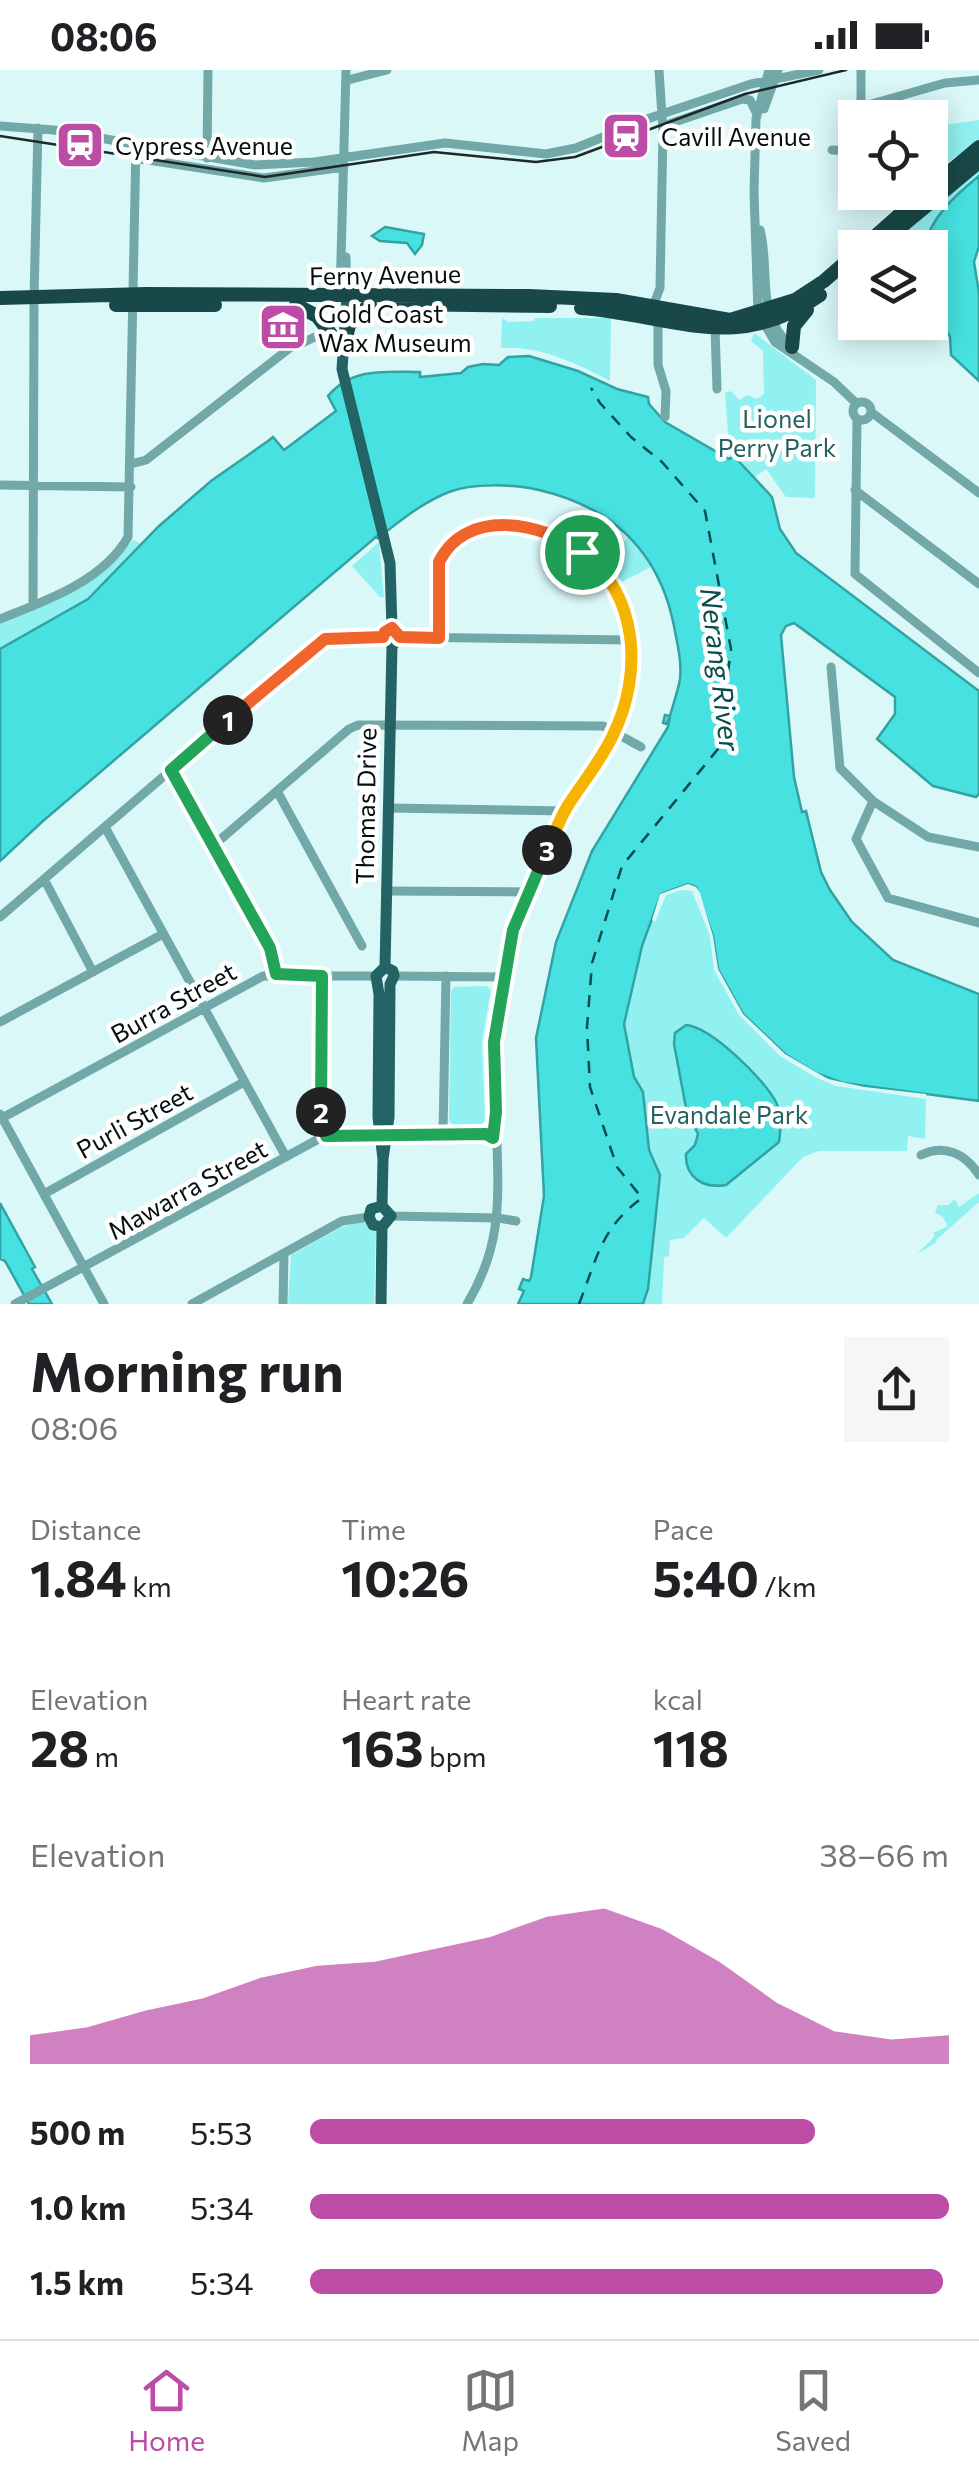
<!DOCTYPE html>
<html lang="en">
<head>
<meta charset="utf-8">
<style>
	:root { --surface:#fff; --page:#f6f6f6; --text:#202124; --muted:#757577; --line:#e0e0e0; --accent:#bd4ca7 }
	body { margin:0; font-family:Commissioner,sans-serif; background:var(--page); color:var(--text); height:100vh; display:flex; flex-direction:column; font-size:38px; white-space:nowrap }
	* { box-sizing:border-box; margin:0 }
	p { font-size:32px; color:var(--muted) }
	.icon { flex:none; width:55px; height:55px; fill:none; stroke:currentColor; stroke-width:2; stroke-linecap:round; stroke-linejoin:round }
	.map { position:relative; height:1234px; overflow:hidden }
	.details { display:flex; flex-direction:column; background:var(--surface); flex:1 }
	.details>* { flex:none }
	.tools { position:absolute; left:838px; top:30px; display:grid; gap:20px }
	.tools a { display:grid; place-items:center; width:110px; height:110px; border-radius:0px; background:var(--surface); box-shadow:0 5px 25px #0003; font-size:50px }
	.pin { position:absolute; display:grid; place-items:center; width:85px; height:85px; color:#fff; margin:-42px; border:5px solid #fff; border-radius:50%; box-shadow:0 2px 10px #0007 }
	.km { position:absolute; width:50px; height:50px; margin:-25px; border-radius:50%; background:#222; color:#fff; font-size:28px; line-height:50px; text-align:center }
	.round { display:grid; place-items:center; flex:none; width:105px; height:105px; border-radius:0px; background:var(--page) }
	.head { display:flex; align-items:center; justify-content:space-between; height:170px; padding:0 30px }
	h1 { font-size:55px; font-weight:700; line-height:75px }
	.stats { display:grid; grid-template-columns:repeat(3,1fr); gap:15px; height:170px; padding:10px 30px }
	.stats div { display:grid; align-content:center }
	.stats b { font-size:50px; font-weight:700 }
	.stats small { font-size:28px; font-weight:400 }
	.stats p { font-size:28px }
	.chart { height:280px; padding:20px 30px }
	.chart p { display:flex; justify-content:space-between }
	.chart svg { width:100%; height:180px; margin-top:10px; fill:var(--accent); opacity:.7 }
	ul { padding:0 30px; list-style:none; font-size:32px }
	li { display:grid; grid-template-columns:160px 120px 1fr; align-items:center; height:75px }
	li i { height:25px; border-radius:12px; background:var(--accent) }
	.status { display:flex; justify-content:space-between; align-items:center; height:70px; padding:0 50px; background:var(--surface); direction:ltr }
	.status svg { height:28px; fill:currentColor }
	.menu { display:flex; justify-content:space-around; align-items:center; height:140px; border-top:2px solid var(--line); background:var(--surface); font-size:28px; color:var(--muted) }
	.menu a { display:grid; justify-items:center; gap:5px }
	.menu .selected { color:var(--accent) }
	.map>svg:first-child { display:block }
	.green { fill:#91f1f0 }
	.water { fill:#47e1e1; stroke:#33a2a2; stroke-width:2.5 }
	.pier { fill:#daf8f8 }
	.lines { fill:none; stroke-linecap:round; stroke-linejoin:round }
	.ferry { stroke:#094d4d; stroke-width:2.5; stroke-dasharray:12 10; stroke-linecap:butt }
	.minor { stroke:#72a8a7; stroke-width:9 }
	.major { stroke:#236363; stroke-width:11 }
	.highway { stroke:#194848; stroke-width:14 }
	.tram { stroke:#1d2828; stroke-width:2.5 }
	.split-1-casing { stroke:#fff; stroke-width:20 }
	.split-2-casing { stroke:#fff; stroke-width:20 }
	.split-3-casing { stroke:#fff; stroke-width:20 }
	.split-4-casing { stroke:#fff; stroke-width:20 }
	.split-1 { stroke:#f0652b; stroke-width:12 }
	.split-2 { stroke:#22a559; stroke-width:12 }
	.split-3 { stroke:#22a559; stroke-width:12 }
	.split-4 { stroke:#f5b400; stroke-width:12 }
	.labels { text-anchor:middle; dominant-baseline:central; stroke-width:9; stroke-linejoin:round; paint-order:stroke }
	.poi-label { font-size:25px; fill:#050e0e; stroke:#fefefe; text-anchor:start }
	.street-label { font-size:25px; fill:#050e0e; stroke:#fefefe }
	.park-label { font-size:25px; fill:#246161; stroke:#fefefe }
	.water-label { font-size:28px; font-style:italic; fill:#094d4d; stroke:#fefefe }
</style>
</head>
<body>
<div class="status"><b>08:06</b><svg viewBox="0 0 49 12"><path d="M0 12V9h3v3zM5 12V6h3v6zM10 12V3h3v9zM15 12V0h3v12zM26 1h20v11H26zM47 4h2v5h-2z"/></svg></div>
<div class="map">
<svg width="979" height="1234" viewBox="0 0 979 1234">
	<rect width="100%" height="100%" fill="#daf8f8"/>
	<path class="green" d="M979 50V71L941 97 937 94 940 87 934 86 931 57Z
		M979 97V106C959 122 928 151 925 177L889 178Z
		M502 248 508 252 534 251 535 248H611L610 311C575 293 541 276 501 278Z
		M754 263 816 310 815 428 786 427 766 399 755 407 735 384 730 388 725 323 731 321 739 330 747 325 757 329 764 324 763 281 751 271Z
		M630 464 651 497 620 513 609 492Z
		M133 470 141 474 88 529 0 579V553C55 532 95 517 133 470Z
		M379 472 384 527H380L352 496Z
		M693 815 828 1008 926 1024 925 1069 908 1066 907 1081H819L803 1087 726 1168 704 1148 684 1168 670 1170 669 1186 664 1187 662 1234H643L648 1219 660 1105 649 1080 643 1022 634 1007 624 954 642 876 659 828Z
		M487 916 491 920 482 972 485 1051 481 1054 453 1055 449 1051 451 921 454 917Z
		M979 1123V1132L936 1170 937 1172 917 1184 935 1166 933 1163 948 1156 942 1146 935 1143 938 1135H948L955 1129 959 1137Z
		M363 1151 376 1163 374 1234H288L291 1185 342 1157Z"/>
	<path class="water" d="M979 106V176L974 192 979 223V311L951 285 950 267 930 229V178L925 177C929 148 957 124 979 106Z
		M385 157 424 164 422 175 415 184 407 173 380 171 372 166Z
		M529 286 578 301 617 319 648 327 649 334 665 352 729 389 734 386 772 427 780 459 796 483 979 621V724L976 727 933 716 877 669 895 644V627L794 553 786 556 781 565 794 707 802 742 806 741 821 802 830 820 852 852 893 890 979 924V1031L843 1013 816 1003 785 984 743 944 718 899 713 866 696 817 688 814 661 824 642 876 624 954 634 1007 643 1022 649 1080 660 1105 648 1219 643 1234H518L524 1221 519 1219 523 1209 529 1211 531 1207 544 1126 536 968 556 872 592 781 668 657 670 647 666 654 663 653 665 645 670 646C673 634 678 621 680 609 682 591 677 573 674 556 659 481 612 437 539 420 515 414 472 413 449 422 423 432 400 451 378 468L377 466 43 751 0 791V579L88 529 159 456 211 411 268 371 273 367 284 380 336 341 328 326C352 297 385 302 420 302V307L461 303 468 297 483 294 499 295 508 287Z
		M686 955C711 957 764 1009 776 1032 782 1044 781 1058 779 1072L726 1115C703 1119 685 1107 686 1084L695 1075 698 1064 687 1043 674 974 675 963Z
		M0 1133 35 1197 32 1199 52 1234H29L5 1191 0 1189Z"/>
	<path class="pier" d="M688 814 696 817 700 823 713 866 718 899 743 944 785 984 828 1009 864 1017 926 1024V1029L836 1016 815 1007 780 986 739 945 714 900 710 866 692 821 681 820 666 825 655 852 652 850 660 824Z"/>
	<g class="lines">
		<path class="ferry" d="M579 1234C597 1188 601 1158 642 1128L617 1097 590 1017 587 957 592 893 622 796 718 679 731 579 705 441 662 392 631 367 600 333 591 318"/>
		<path class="minor" d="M769 0 756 49 754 122 758 243 775 272 834 312 856 333
			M348 10 387 0
			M861 37 945 13 979 10
			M764 39 778 0
			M861 48V0
			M0 56 54 60 255 95 314 92 445 73 546 84 576 78 650 48 751 14 819 0
			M663 56 742 29 750 30 756 42
			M832 80 850 81 855 73
			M135 88 264 108 344 97
			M207 88 208 0
			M760 160C771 202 754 243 791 276
			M346 187 347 226
			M340 227 346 0
			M34 228 38 58
			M647 236 655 231 660 218 663 61 659 0
			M658 249V295L666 321 665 347
			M715 258 717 319
			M298 275 321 264H330
			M853 341a9 9 0 1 1 18 0a9 9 0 1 1-18 0Z
			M871 342 979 423
			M857 349 855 504 979 603
			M131 394 146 390 300 270
			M0 415 131 417
			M855 420 979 514
			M33 536 34 235
			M0 549C46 531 103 511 128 467L136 73
			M400 567 632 570V604L616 661 565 741 513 860 494 972 496 1042 493 1068
			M439 567 440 489C476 431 565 456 603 499 620 517 628 546 632 570
			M831 597 840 698 873 731 928 767 979 777
			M171 700 269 877 276 904
			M277 721 362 876
			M873 731 856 769 888 828 979 853
			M389 738 565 741
			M105 757 286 1087
			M214 775 349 659 358 655 603 656 641 677
			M44 809 93 902
			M386 821 528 822
			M0 847 321 571 334 567H383
			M322 905 320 1049 326 1065
			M394 906 505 907
			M0 952 163 864
			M0 1044 104 1234
			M2 1048 263 906H376
			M443 1064 446 906
			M921 1085C944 1074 965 1083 979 1105
			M44 1124 244 1012
			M391 1146 498 1148 516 1151
			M15 1234 326 1065 486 1064 497 1074C499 1136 500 1179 467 1234
			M192 1234 342 1151 369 1147
			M283 1234 284 1184"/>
		<path class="major" d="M347 227 342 299 390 493 392 559 400 567 392 576 385 897 376 906 379 924 378 1047 383 1089
			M382 1136 371 1139 369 1147 373 1155 382 1157
			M381 1234 382 1157 391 1146 382 1136 383 1089 389 1047 390 914 394 906 393 901 385 897"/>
		<path class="highway" d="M930 118 979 77
			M862 178 925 122
			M876 178 979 92
			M0 228 146 224 529 226 616 230 730 250 795 230 824 211 855 184
			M396 234 550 236
			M116 235H215
			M296 235 317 246 343 280
			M581 238C674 245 736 285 820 225
			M792 277 794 256 807 240
			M343 280 349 255 370 234"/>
		<path class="tram" d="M0 66 265 107 434 82 536 92 575 87 745 24 846 0"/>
	</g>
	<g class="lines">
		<g class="split-1-casing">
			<path id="split-1" d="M228 650 325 569 383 567 385 562 392 558 400 567 439 568V492C466 437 543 452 582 482"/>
		</g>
		<g class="split-2-casing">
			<path id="split-2" d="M228 650 171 700 270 878 276 904 322 906 321 1042"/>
		</g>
		<g class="split-3-casing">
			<path id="split-3" d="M321 1042 326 1066 486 1064 493 1068 496 1042 494 972 513 860 547 780"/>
		</g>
		<g class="split-4-casing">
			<path id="split-4" d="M547 780C554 766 559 750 567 737 582 713 601 691 613 665 643 604 639 525 582 482"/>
		</g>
		<use href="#split-1" class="split-1"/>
		<use href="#split-2" class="split-2"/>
		<use href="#split-3" class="split-3"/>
		<use href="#split-4" class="split-4"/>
	</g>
	<defs>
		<g id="station-square" transform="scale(2.5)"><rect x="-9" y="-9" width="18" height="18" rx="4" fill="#bd4ca7" stroke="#fefefe"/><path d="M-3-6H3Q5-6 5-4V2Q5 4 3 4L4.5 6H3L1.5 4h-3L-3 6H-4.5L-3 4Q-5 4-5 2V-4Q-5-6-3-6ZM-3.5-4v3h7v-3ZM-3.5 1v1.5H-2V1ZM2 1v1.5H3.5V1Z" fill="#fff"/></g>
		<g id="museum-square" transform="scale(2.5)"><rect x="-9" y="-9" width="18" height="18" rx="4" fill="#bd4ca7" stroke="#fefefe"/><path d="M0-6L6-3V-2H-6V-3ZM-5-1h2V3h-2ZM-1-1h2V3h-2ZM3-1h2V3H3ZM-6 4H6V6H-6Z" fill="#fff"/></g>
	</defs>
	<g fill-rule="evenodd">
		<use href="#station-square" x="626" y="66"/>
		<use href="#station-square" x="80" y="75"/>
		<use href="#museum-square" x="283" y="257"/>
	</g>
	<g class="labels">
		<g class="poi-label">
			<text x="661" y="66">Cavill Avenue</text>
			<text x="115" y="75">Cypress Avenue</text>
			<text x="318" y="243">Gold Coast<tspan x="318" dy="29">Wax Museum</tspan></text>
		</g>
		<g class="street-label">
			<text transform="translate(385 204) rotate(-1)">Ferny Avenue</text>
			<text transform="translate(365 736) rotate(-89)">Thomas Drive</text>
			<text transform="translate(173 932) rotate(-29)">Burra Street</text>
			<text transform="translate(134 1050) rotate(-29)">Purli Street</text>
			<text transform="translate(187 1119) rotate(-29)">Mawarra Street</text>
		</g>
		<g class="park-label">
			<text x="777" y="348">Lionel<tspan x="777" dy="29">Perry Park</tspan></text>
			<text x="729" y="1044">Evandale Park</text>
		</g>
		<g class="water-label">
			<text transform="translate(721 599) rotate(83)">Nerang River</text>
		</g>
	</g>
</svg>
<div class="tools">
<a><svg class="icon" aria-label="locate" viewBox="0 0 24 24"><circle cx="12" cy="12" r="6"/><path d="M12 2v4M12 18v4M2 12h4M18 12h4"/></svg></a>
<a><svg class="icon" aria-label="layers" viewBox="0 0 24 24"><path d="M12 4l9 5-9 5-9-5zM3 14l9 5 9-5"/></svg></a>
</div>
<div class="pin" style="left:582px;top:482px;background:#1e9e55"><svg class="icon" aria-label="arrive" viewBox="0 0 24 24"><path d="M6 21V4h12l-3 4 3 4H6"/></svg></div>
<b class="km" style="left:228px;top:650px">1</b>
<b class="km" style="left:321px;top:1042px">2</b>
<b class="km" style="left:547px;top:780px">3</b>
</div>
<section class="details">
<div class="head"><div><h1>Morning run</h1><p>08:06</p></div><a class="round"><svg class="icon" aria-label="share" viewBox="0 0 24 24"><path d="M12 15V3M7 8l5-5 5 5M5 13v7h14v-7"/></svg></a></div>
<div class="stats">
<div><p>Distance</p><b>1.84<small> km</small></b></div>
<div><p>Time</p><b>10:26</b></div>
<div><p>Pace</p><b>5:40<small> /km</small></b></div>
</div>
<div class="stats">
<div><p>Elevation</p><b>28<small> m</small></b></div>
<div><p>Heart rate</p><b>163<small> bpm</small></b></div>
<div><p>kcal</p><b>118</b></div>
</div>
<div class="chart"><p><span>Elevation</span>38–66 m</p>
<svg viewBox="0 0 160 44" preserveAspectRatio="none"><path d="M0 44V37L10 35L20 31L30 28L40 23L50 20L60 19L70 16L80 13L90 8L100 6L110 11L120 19L130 29L140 36L150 38L160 37V44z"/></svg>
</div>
<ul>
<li><b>500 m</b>5:53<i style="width:79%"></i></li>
<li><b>1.0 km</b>5:34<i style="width:100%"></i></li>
<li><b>1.5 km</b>5:34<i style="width:99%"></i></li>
</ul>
</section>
<nav class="menu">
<a class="selected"><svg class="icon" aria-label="home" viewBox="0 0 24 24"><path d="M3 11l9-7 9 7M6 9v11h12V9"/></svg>Home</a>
<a><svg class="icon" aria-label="map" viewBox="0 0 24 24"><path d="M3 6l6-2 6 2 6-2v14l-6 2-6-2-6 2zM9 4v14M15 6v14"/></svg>Map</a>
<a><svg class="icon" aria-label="saved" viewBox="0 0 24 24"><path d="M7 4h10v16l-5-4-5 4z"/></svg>Saved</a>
</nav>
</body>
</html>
